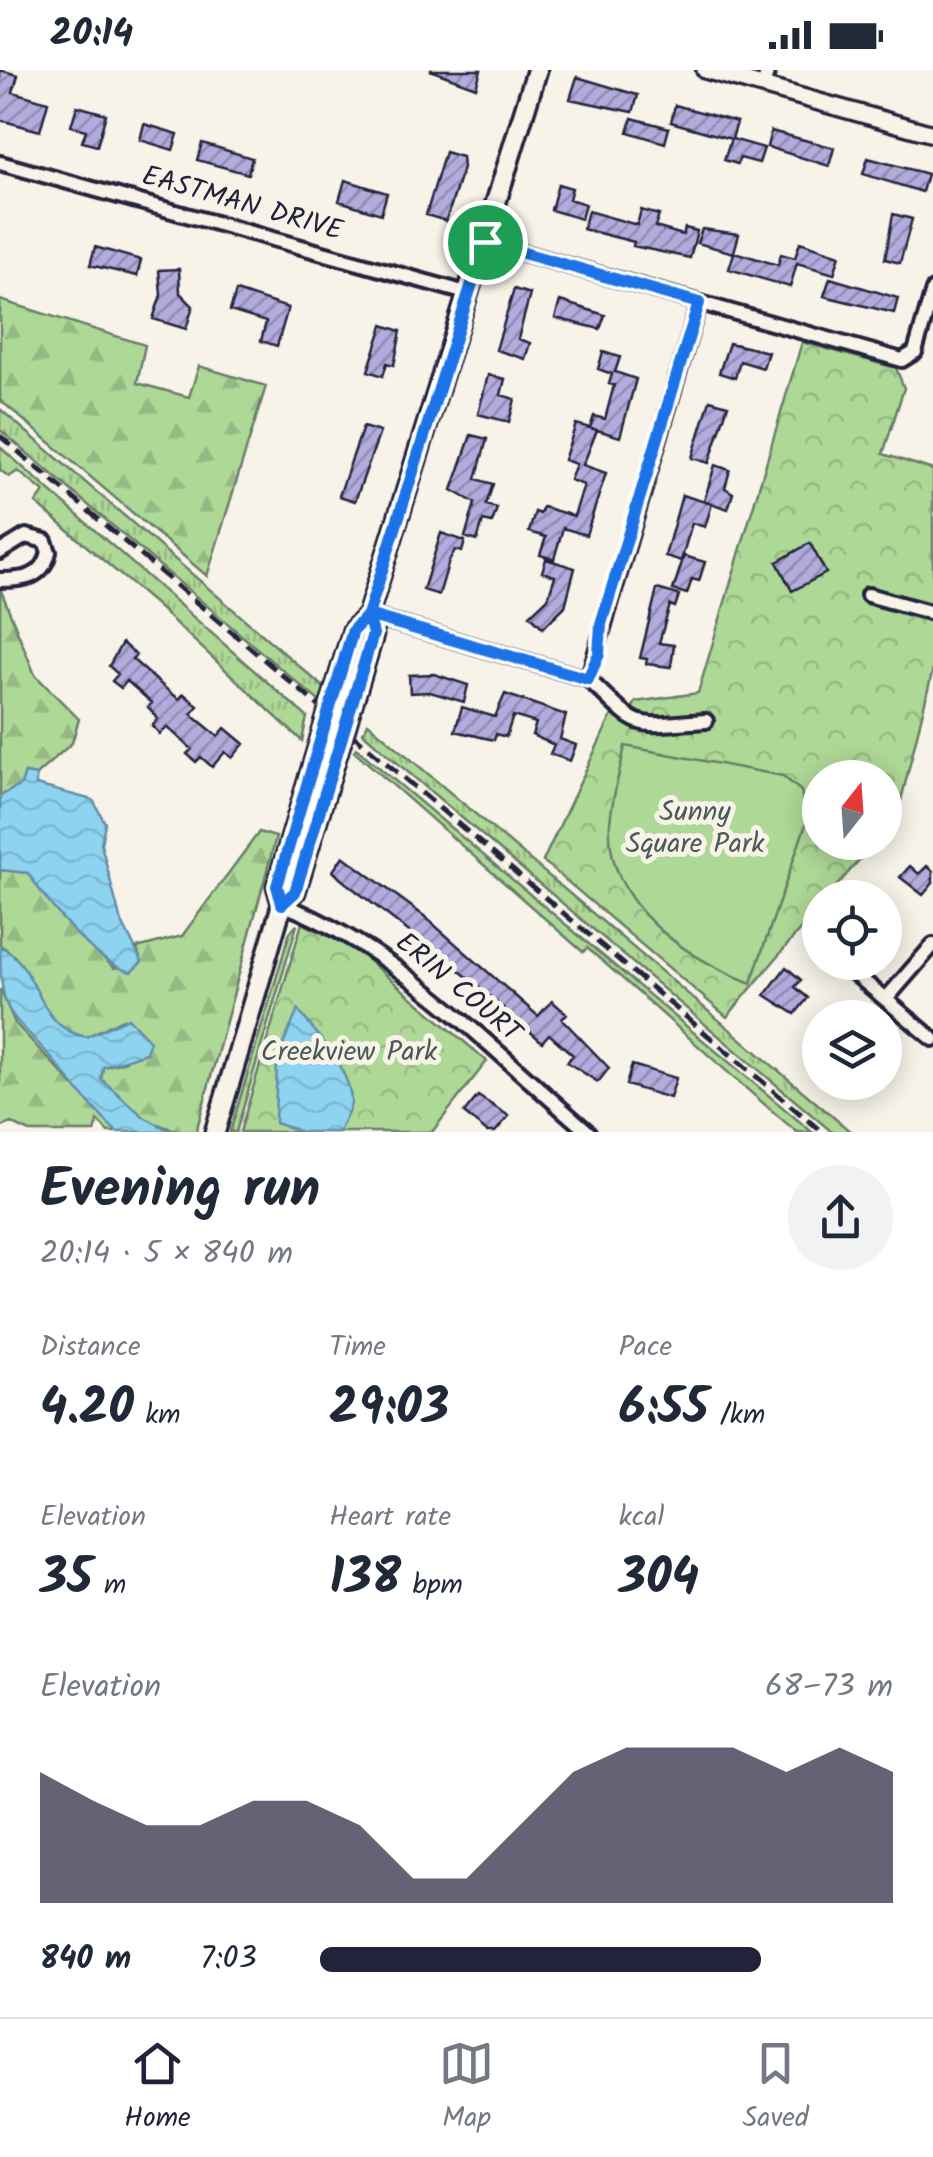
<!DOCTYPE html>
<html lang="en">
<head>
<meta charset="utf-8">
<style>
	:root { --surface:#fff; --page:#f2f2f3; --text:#1f2937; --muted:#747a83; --line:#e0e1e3; --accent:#22223b }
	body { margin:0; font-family:Kalam,sans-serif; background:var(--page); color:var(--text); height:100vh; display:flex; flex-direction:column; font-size:38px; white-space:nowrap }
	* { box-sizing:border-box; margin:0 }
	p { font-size:32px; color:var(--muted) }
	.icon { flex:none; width:55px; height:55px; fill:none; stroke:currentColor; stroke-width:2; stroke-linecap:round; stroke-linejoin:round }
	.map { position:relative; height:1062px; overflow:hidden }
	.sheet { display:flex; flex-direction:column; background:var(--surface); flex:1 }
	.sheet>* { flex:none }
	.needle { width:65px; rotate:17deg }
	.buttons { position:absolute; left:802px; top:690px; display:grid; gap:20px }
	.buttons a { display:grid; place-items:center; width:100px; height:100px; border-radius:50%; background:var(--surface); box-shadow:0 5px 25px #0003; font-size:50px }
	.pin { position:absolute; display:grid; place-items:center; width:85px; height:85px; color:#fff; margin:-42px; border:5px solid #fff; border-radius:50%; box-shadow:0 2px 10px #0007 }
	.round { display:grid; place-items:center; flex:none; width:105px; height:105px; border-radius:52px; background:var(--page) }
	.overview { display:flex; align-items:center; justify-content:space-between; height:170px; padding:0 40px }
	h1 { font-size:55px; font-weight:700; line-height:75px }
	.metrics { display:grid; grid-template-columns:repeat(3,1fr); gap:15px; height:170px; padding:10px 40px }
	.metrics div { display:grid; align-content:center }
	.metrics b { font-size:50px; font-weight:700 }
	.metrics small { font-size:28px; font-weight:400 }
	.metrics p { font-size:28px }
	.chart { height:280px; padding:20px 40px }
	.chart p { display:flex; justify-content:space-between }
	.chart svg { width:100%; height:180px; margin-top:10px; fill:var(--accent); opacity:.7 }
	ul { padding:0 40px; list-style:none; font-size:32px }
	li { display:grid; grid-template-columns:160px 120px 1fr; align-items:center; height:75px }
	li i { height:25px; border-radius:12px; background:var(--accent) }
	.status { display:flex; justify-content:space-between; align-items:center; height:70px; padding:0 50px; background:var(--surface); direction:ltr }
	.status svg { height:28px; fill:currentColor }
	.menu { display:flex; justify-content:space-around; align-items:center; height:140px; border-top:2px solid var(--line); background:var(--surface); font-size:28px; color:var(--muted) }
	.menu a { display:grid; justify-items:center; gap:5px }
	.menu .current { color:var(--accent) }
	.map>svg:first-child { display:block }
	.grass { fill:url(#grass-tufts); stroke:#687d68; stroke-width:2.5 }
	.forest { fill:url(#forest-firs); stroke:#687d68; stroke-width:2.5 }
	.park { fill:url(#park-crowns); stroke:#687d68; stroke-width:2.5 }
	.pitch { fill:#aed896; stroke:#687d68; stroke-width:2.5 }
	.water { fill:url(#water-waves); stroke:#638da8; stroke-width:2.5 }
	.building { fill:url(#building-hatch); stroke:#22223b; stroke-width:2.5 }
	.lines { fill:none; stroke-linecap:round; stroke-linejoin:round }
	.minor-casing { stroke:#22223b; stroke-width:20 }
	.tertiary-casing { stroke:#22223b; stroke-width:22 }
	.secondary-casing { stroke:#22223b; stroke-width:25 }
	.minor { stroke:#f7f3e8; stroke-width:12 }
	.tertiary { stroke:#f7f3e8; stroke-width:15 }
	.secondary { stroke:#f7f3e8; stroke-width:18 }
	.rail { stroke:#22223b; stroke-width:5; stroke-dasharray:15 8; stroke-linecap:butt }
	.route-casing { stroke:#fff; stroke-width:20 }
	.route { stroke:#1a73e8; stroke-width:12 }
	.labels { text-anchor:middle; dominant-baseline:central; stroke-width:10; stroke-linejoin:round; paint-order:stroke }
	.street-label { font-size:28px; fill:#22223b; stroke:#f7f3e8 }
	.park-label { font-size:28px; fill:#4c5956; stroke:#f7f3e8 }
</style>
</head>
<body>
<div class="status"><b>20:14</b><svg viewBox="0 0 49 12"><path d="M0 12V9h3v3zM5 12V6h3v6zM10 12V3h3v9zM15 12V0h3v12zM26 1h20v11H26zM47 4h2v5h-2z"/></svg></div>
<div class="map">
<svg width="933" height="1062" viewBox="0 0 933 1062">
	<defs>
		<pattern id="grass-tufts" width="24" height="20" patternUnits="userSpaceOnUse" patternTransform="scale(2.5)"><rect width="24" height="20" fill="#aed896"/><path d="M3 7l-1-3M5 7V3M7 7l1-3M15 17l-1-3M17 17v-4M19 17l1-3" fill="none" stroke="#95b982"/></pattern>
		<pattern id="forest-firs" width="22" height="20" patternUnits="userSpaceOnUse" patternTransform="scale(2.5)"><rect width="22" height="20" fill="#aed896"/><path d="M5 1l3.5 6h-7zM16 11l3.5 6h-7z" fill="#95b982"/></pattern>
		<pattern id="park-crowns" width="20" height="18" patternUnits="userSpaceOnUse" patternTransform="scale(2.5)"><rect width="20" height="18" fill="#aed896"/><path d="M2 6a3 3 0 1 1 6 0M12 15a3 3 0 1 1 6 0" fill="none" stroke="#95b982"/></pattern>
		<pattern id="water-waves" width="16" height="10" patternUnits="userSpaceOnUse" patternTransform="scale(2.5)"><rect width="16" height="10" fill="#8ed4f0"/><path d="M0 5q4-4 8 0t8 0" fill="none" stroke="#7ab6cf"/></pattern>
		<pattern id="building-hatch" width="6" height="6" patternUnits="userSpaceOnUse" patternTransform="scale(2.5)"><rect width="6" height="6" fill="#b2abdc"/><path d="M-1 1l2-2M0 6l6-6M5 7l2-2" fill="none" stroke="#908bb4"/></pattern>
	</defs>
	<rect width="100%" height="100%" fill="#f7f3e8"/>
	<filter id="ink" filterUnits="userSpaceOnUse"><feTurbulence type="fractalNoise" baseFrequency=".01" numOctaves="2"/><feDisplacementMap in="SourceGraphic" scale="20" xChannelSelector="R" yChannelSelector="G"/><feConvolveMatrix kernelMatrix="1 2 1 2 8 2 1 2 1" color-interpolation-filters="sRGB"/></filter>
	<g filter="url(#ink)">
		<path class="grass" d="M0 339 321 615 325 619 320 632 0 360Z
			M0 377 307 647 302 671 157 536 36 433 44 422 18 401 9 407 0 400Z
			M368 653 851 1062H832L402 697 363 663Z
			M356 678 812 1062H797C725 1002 658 938 587 878L583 882 354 681Z
			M297 855 236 1062H230L290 862Z"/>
		<path class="forest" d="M0 230 145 275 137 313 189 327 199 296 266 316 207 506 0 330Z
			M0 518 35 605 79 649 72 673 36 705 25 703 21 715 0 726Z
			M259 762 276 767 196 1062C162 1062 118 1040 101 1009L103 997 126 991 123 949 86 967C33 957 42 899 0 875V800L28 803 68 855 114 898 141 892 137 878 182 866Z
			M0 919 15 953 117 1062H108L98 1051 95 1062H30L11 1053 0 1058Z"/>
		<path class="park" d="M802 272 896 298 904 318 883 384 933 400V599L898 743 885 759V708H820V772L874 773 827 827 820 828V836L727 947 543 791 619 630 631 640 636 632 698 623Z
			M302 853 356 880 487 991 432 1062H240Z"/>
		<path class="pitch" d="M625 676 783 706 801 721 807 751 751 913C685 887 605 835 610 753 612 728 620 701 625 676Z"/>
		<path class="water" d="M25 703 36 705V715L93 730 105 753 101 774 120 848 142 892 131 902C94 893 49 835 28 803L0 800V726L21 715Z
			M0 876C43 898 33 957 86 967L128 948 150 971 146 983 103 997 101 1009 144 1047 172 1062H117C93 1040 74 1015 54 991 10 939 0 951 0 876Z
			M298 940C316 963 351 1000 351 1032 351 1040 342 1054 339 1062H301L275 1053 277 989Z"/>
		<path class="building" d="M0 0 18 5 13 22 48 32 40 61 0 50Z
			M430 0H481L476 17Z
			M577 7 638 25 633 42 570 29Z
			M675 35 737 52 732 69 764 78 759 93 740 88 737 94 724 90 731 69 671 52Z
			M77 36 106 44 97 76 82 72 86 60 71 56Z
			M632 48 669 58 665 73 628 62Z
			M144 54 178 64 173 80 140 70Z
			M771 61 834 78 829 96 767 77Z
			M202 73 252 88 248 104 197 90Z
			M445 82 462 87 463 98 446 151 426 145Z
			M868 88 927 104 922 122 863 104Z
			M345 110 387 123 381 144 339 131Z
			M558 114 572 118 569 129 585 134 581 149 551 140Z
			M641 140 659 145 655 157 683 165 685 158 697 161 690 188 633 176 634 172 583 159 588 141 637 155Z
			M893 144 912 149 900 193 885 189Z
			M702 159 739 164 734 182 778 195 781 184 795 188 800 172 840 185 834 204 797 193 790 217 729 199 734 183 697 173Z
			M95 177 141 190 137 206 90 195Z
			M179 199 180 223 193 236 186 259 153 249 161 225 159 200Z
			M830 208 898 228 894 243 824 226Z
			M514 219 530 224 518 269 530 273 525 289 496 280Z
			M236 221 288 238 277 276 261 271 266 252 230 241Z
			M560 231 605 245 600 259 555 248Z
			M383 255 401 261 394 295 387 293 383 306 368 301Z
			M729 273 768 282 763 298 740 291 735 308 719 303Z
			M603 282 620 287 615 302 636 309 620 367 590 358 594 346 605 349 614 315 609 314 612 304 598 299Z
			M488 305 505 309 501 325 515 329 509 352 478 344Z
			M710 330 728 335 709 393 692 388Z
			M576 354 597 360 583 395 606 403 586 465 563 458 554 489 540 485 546 467 529 462 535 442 540 444 543 437 574 446 584 415 570 410 576 394 564 390Z
			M363 357 380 362 355 431 339 426Z
			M471 365 487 369 476 409 493 414 486 435 497 438 492 453 483 451 477 471 465 467 475 433 452 420Z
			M715 395 730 400 725 418 733 423 728 439 704 431Z
			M682 425 712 434 705 457 692 453 681 491 665 486Z
			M441 463 465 471 462 482 455 480 449 491 439 525 423 520Z
			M810 473 826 503 792 521 777 492Z
			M684 486 705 492 699 511 692 509 687 524 673 520Z
			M546 489 575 498 565 536 543 558 530 545 548 528 555 506 542 502Z
			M657 519 679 525 675 537 670 535 659 573 674 575 671 597 646 594 647 589 640 588Z
			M122 573 136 585 132 589 165 618 179 629 184 624 198 636 191 644 218 666 225 658 244 674 232 688 225 682 212 697 201 687 196 692 187 684 192 679 167 657 160 664 152 656 158 649 148 637 152 633 127 611 121 618 112 611 118 604 109 596Z
			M434 604 468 615 464 632 430 622 410 623 409 605Z
			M505 624 566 645 560 669 576 675 570 691 550 684 554 675 532 665 536 653 513 646 506 667 496 664 494 670 455 661 462 637 495 647Z
			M343 786 424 846 538 946 552 931 567 944 562 949 609 998 598 1012 567 992 573 985 549 964 542 972 470 909 341 809 333 801Z
			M910 796 919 804 927 796 933 801V813L923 825 900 807Z
			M786 897 801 910 795 917 808 928 795 944 765 925Z
			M632 995 676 1008 670 1028 626 1015Z
			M478 1026 509 1046 495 1062H487L464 1043Z"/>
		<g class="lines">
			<g class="minor-casing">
				<path id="minor" d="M763 16 768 0
					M0 93 470 224
					M485 172 902 290 915 282 933 220
					M699 233 588 609C643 662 630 656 706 651
					M0 482 26 466 45 471 49 482C43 508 24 510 0 510
					M868 525 933 543
					M368 545 588 609
					M282 834C401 881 492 980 588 1062
					M854 903 933 969
					M886 929 933 875"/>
			</g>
			<g class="tertiary-casing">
				<path id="tertiary" d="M705 0 933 64"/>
			</g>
			<g class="secondary-casing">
				<path id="secondary" d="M282 834 277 816 353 560 368 545 537 0
					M215 1062 282 834 295 822 373 565 368 545"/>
			</g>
			<use href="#minor" class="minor"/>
			<use href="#tertiary" class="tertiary"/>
			<use href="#secondary" class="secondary"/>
			<path class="rail" d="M0 366 822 1062"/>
		</g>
	</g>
	<g class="lines" filter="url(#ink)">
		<g class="route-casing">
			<path id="route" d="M485 172 368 545 373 564 295 822 282 834 277 816 353 560 368 545 588 609 599 584 601 554 699 233 485 172"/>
		</g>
		<use href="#route" class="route"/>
	</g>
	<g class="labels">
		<g class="street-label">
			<text transform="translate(242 134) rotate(16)">EASTMAN DRIVE</text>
			<text transform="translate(458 918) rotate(40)">ERIN COURT</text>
		</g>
		<g class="park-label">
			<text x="695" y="742">Sunny<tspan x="695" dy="32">Square Park</tspan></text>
			<text x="349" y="982">Creekview Park</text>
		</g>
	</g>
</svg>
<div class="buttons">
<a><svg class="needle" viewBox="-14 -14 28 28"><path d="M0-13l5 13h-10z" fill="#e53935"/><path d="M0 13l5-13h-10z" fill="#747a83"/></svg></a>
<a><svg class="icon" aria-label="locate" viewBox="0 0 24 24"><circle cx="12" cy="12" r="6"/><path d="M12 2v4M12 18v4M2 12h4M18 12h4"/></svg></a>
<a><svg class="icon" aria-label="layers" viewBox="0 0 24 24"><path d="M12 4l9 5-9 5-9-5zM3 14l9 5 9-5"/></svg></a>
</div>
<div class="pin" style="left:485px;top:172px;background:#1e9e55"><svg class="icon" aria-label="arrive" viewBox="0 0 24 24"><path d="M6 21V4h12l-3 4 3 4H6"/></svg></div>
</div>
<section class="sheet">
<div class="overview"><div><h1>Evening run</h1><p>20:14 · 5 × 840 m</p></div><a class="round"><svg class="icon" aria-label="share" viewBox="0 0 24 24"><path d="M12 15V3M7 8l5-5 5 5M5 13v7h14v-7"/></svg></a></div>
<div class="metrics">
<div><p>Distance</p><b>4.20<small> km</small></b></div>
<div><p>Time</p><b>29:03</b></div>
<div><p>Pace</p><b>6:55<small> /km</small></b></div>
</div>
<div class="metrics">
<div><p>Elevation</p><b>35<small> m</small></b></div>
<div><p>Heart rate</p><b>138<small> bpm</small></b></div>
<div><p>kcal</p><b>304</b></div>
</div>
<div class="chart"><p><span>Elevation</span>68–73 m</p>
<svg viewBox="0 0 160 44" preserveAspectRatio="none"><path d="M0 44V12L10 19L20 25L30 25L40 19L50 19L60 25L70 38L80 38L90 25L100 12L110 6L120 6L130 6L140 12L150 6L160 12V44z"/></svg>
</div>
<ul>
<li><b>840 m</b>7:03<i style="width:77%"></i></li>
</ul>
</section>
<nav class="menu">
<a class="current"><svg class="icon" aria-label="home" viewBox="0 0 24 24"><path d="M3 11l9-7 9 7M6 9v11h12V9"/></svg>Home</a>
<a><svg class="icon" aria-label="map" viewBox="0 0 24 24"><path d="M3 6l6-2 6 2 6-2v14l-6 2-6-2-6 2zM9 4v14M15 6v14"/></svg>Map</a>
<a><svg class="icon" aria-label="saved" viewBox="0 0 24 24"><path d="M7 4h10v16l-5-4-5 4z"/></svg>Saved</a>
</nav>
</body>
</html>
